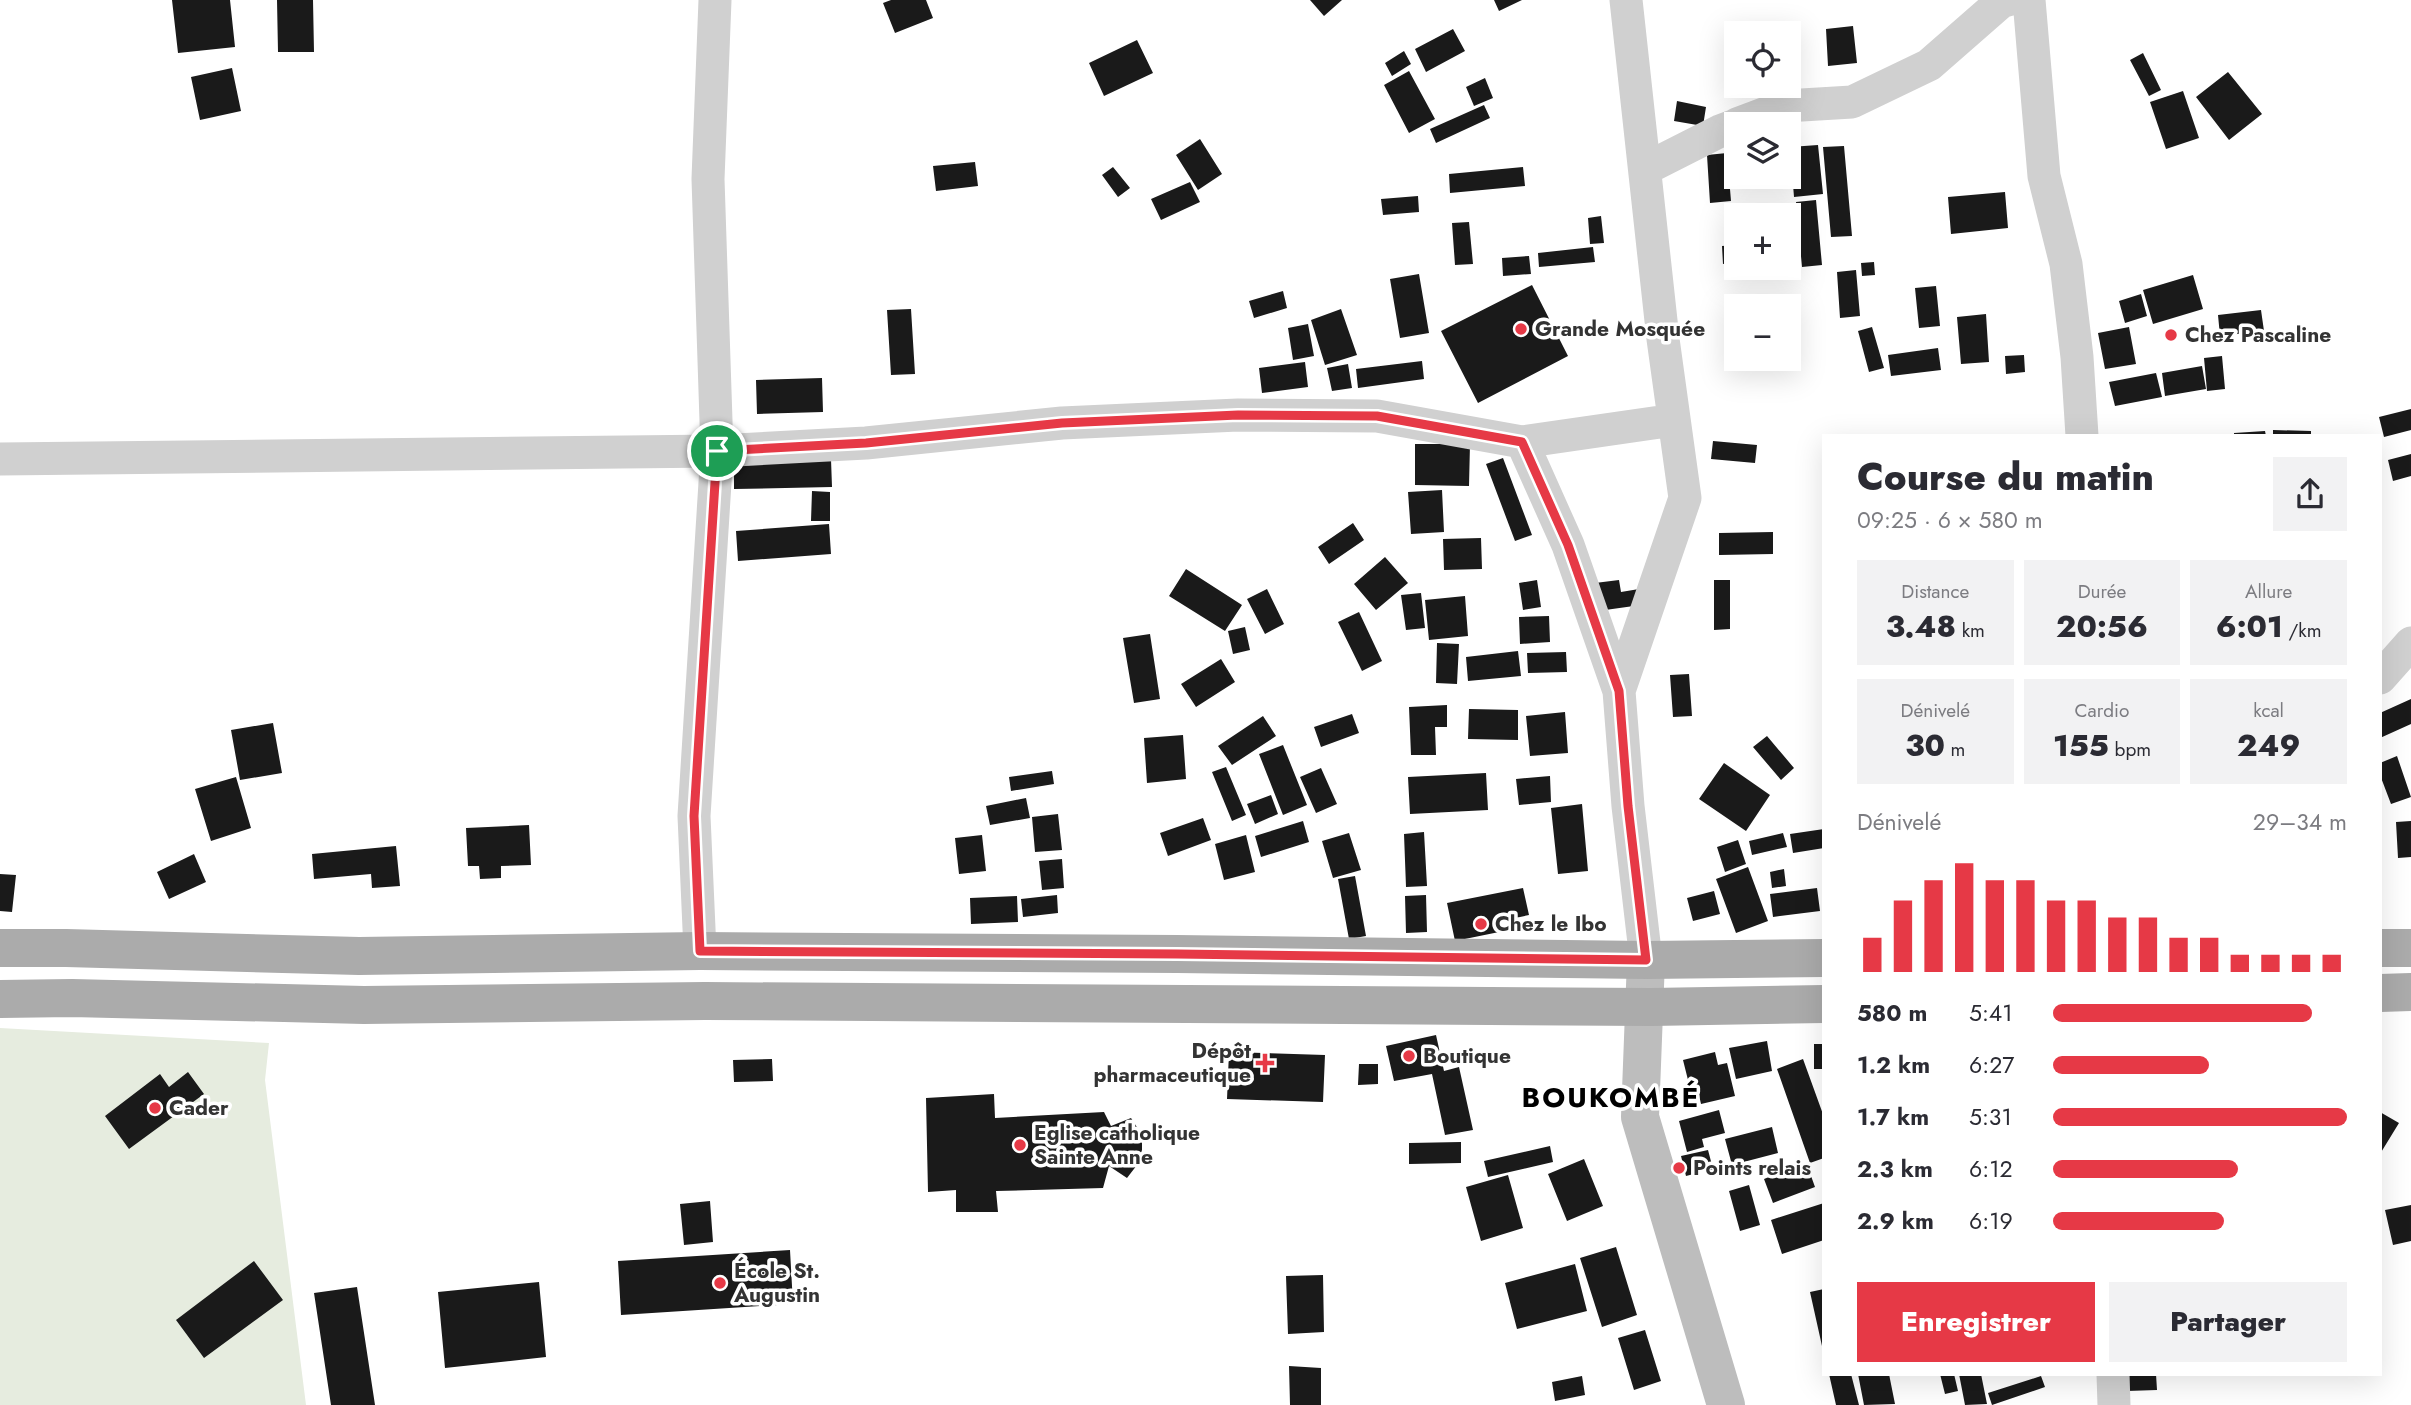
<!DOCTYPE html>
<html lang="fr">
<head>
<meta charset="utf-8">
<style>
	:root { --surface:#fff; --page:#f2f2f3; --text:#2b2b33; --muted:#7c7c81; --accent:#e63946 }
	body { margin:0; font-family:Jost,sans-serif; background:var(--page); color:var(--text); height:100vh; display:flex; flex-direction:column; font-size:26px; white-space:nowrap }
	* { box-sizing:border-box; margin:0 }
	p { font-size:23px; color:var(--muted) }
	.icon { flex:none; width:38px; height:38px; fill:none; stroke:currentColor; stroke-width:2; stroke-linecap:round; stroke-linejoin:round }
	.map { position:relative; flex:1; overflow:hidden }
	.sheet { position:absolute; left:1822px; top:434px; width:560px; height:942px; display:flex; flex-direction:column; background:var(--surface); border-radius:0px; box-shadow:0 7px 28px #0002 }
	.sheet>* { flex:none }
	.tools { position:absolute; left:1724px; top:21px; display:grid; gap:14px }
	.tools a { display:grid; place-items:center; width:77px; height:77px; border-radius:0px; background:var(--surface); box-shadow:0 7px 28px #0002; font-size:35px }
	.pin { position:absolute; display:grid; place-items:center; width:60px; height:60px; color:#fff; margin:-30px; border:4px solid #fff; border-radius:50%; box-shadow:0 2px 7px #0007 }
	.round { display:grid; place-items:center; flex:none; width:74px; height:74px; border-radius:0px; background:var(--page) }
	.head { display:flex; align-items:center; justify-content:space-between; height:119px; padding:0 35px }
	h1 { font-size:38px; font-weight:800; line-height:52px }
	.stats { display:grid; grid-template-columns:repeat(3,1fr); gap:10px; height:119px; padding:7px 35px }
	.stats div { display:grid; align-content:center; border-radius:0px; background:var(--page); text-align:center }
	.stats b { font-size:30px; font-weight:800 }
	.stats small { font-size:19px; font-weight:400 }
	.stats p { font-size:19px }
	.chart { height:196px; padding:14px 35px }
	.chart p { display:flex; justify-content:space-between }
	.chart svg { width:100%; height:126px; margin-top:7px; stroke:var(--accent); stroke-width:6 }
	.action { display:flex; gap:14px; margin-top:auto; padding:14px 35px }
	.action a { flex:1; height:80px; border-radius:0px; background:var(--accent); color:#fff; font-size:28px; font-weight:800; line-height:80px; text-align:center }
	.action a+a { background:var(--page); color:var(--text) }
	ul { padding:0 35px; list-style:none; font-size:23px }
	li { display:grid; grid-template-columns:112px 84px 1fr; align-items:center; height:52px }
	li i { height:18px; border-radius:9px; background:var(--accent) }
	.map>svg:first-child { display:block }
	.green { fill:#e6ecdf }
	.building { fill:#1a1a1a }
	.lines { fill:none; stroke-linecap:round; stroke-linejoin:round }
	.street { stroke:#d0d0d0; stroke-width:33 }
	.secondary { stroke:#bdbdbd; stroke-width:38 }
	.primary { stroke:#ababab; stroke-width:38 }
	.route-casing { stroke:#fff; stroke-width:14 }
	.route { stroke:#e63946; stroke-width:9 }
	.poi-dot { fill:#e63946; stroke:#fff; stroke-width:2.5 }
	.labels { text-anchor:middle; dominant-baseline:central; stroke-width:7; stroke-linejoin:round; paint-order:stroke }
	.poi-label { font-size:21px; font-weight:bold; fill:#333; stroke:#fff; text-anchor:start }
	.district-label { font-size:28px; font-weight:bold; letter-spacing:2px; fill:#000; stroke:#fff }
</style>
</head>
<body>
<div class="map">
<svg width="2411" height="1405" viewBox="0 0 2411 1405">
	<rect width="100%" height="100%" fill="#fff"/>
	<path class="green" d="M0 1028 269 1043 265 1080 306 1405H0Z"/>
	<path class="building" d="M172 0H230L235 47 178 53Z
		M277 0H313L314 52H278Z
		M891 0H926L933 18 895 33 883 3Z
		M1310 0H1342L1324 16Z
		M1494 0H1522L1499 11Z
		M1853 26 1857 63 1828 66 1826 29Z
		M1453 29 1465 51 1426 72 1415 49Z
		M1137 40 1153 73 1104 96 1089 63Z
		M1404 51 1411 64 1392 76 1385 63Z
		M2143 53 2161 90 2149 96 2130 60Z
		M232 68 241 111 200 120 191 77Z
		M1409 71 1435 119 1409 133 1384 85Z
		M2228 72 2262 114 2229 140 2196 97Z
		M1485 78 1493 98 1474 106 1466 87Z
		M2183 91 2199 138 2166 149 2150 102Z
		M1677 101 1706 107 1703 126 1674 121Z
		M1484 105 1490 118 1436 143 1430 129Z
		M1200 139 1222 174 1198 190 1176 155Z
		M1818 145 1823 194 1794 197 1790 147Z
		M1844 146 1852 236 1831 237 1823 147Z
		M1727 153 1731 201 1710 203 1707 155Z
		M975 162 978 186 936 191 933 166Z
		M1113 167 1130 188 1118 197 1102 175Z
		M1523 167 1525 186 1450 193 1449 174Z
		M1190 182 1200 202 1161 220 1151 199Z
		M2005 192 2008 228 1951 234 1948 197Z
		M1418 196 1419 212 1383 215 1381 199Z
		M1816 200 1822 265 1802 267 1796 202Z
		M1601 216 1604 243 1590 244 1588 218Z
		M1469 222 1473 264 1455 265 1452 223Z
		M1736 245V262L1723 264 1722 246Z
		M1593 247 1595 262 1539 267 1538 253Z
		M1529 256 1531 274 1503 276 1502 258Z
		M1874 262 1875 275 1862 276 1861 263Z
		M1856 270 1860 316 1840 318 1837 272Z
		M1419 274 1429 333 1400 338 1390 279Z
		M2193 275 2203 309 2153 324 2143 290Z
		M1532 285 1568 356 1478 403 1441 331Z
		M1936 286 1940 326 1919 328 1915 288Z
		M1283 291 1287 308 1254 318 1249 301Z
		M2141 294 2147 316 2125 323 2119 301Z
		M911 309 915 374 891 375 887 310Z
		M1341 309 1357 355 1325 365 1311 320Z
		M2261 310 2264 331 2220 336 2218 315Z
		M1986 314 1989 362 1961 364 1957 317Z
		M1308 324 1314 356 1293 360 1288 328Z
		M1872 327 1884 368 1869 372 1858 331Z
		M2129 327 2136 364 2105 369 2098 333Z
		M1938 348 1941 370 1891 376 1888 355Z
		M2024 355 2025 372 2006 374 2005 356Z
		M2222 356 2225 389 2207 391 2204 358Z
		M1422 361 1424 379 1358 388 1356 369Z
		M1305 362 1308 387 1262 393 1259 368Z
		M1348 364 1352 388 1332 391 1327 368Z
		M2202 366 2206 389 2165 396 2162 373Z
		M2156 373 2162 397 2115 406 2109 382Z
		M822 378 823 412 757 414 756 380Z
		M2411 409V430L2384 437 2379 417Z
		M2273 430 2311 431V436H2273Z
		M2265 431 2266 436H2234V433Z
		M1713 441 1757 445 1755 463 1711 459Z
		M1415 444H1470L1469 486 1415 485Z
		M2411 454V476L2393 481 2388 460Z
		M1503 458 1532 535 1515 541 1486 464Z
		M831 459 832 487 734 489V461Z
		M1442 490 1444 532 1411 534 1408 492Z
		M812 491 830 492V521H811Z
		M1353 523 1364 540 1329 564 1318 547Z
		M829 524 831 554 738 561 736 531Z
		M1773 532V554L1719 555V533Z
		M1481 538 1482 569 1444 570 1443 539Z
		M1385 557 1408 583 1376 610 1354 584Z
		M1186 569 1242 605 1225 631 1169 596Z
		M1537 580 1541 607 1523 610 1519 583Z
		M1619 580 1621 592 1639 589 1641 605 1598 611 1595 583Z
		M1714 580H1730V629L1714 630Z
		M1267 589 1284 624 1265 634 1247 599Z
		M1421 593 1425 628 1406 630 1401 595Z
		M1465 596 1468 636 1429 640 1425 600Z
		M1359 612 1382 661 1362 671 1338 622Z
		M1549 616 1550 642 1520 644 1519 617Z
		M1245 627 1250 650 1233 654 1228 631Z
		M1150 634 1160 699 1134 703 1123 638Z
		M1437 643 1459 644 1457 684 1436 683Z
		M1518 651 1521 676 1468 681 1466 657Z
		M1566 652 1567 672 1528 673 1527 653Z
		M1221 659 1235 682 1196 707 1181 684Z
		M1689 674 1692 716 1673 717 1670 675Z
		M2411 699V724L2380 738V713Z
		M1447 705V727H1435L1436 755H1411L1409 707Z
		M1469 709 1518 710V740L1468 739Z
		M1565 712 1568 753 1530 756 1526 716Z
		M1352 714 1359 733 1321 747 1314 727Z
		M1263 716 1276 736 1232 765 1218 746Z
		M273 723 282 773 240 780 231 730Z
		M1183 735 1186 779 1147 783 1144 738Z
		M1767 736 1794 768 1781 780 1753 747Z
		M1283 745 1307 805 1283 815 1259 754Z
		M2397 756 2411 797 2391 804 2380 775V763Z
		M1724 763 1770 795 1746 831 1699 799Z
		M1226 767 1246 815 1232 821 1212 772Z
		M1321 768 1337 804 1316 813 1300 777Z
		M1052 771 1054 784 1011 791 1009 777Z
		M1486 773 1488 810 1410 814 1408 777Z
		M1550 776 1551 802 1519 805 1516 779Z
		M236 777 251 828 211 841 195 789Z
		M1271 795 1278 814 1255 824 1247 804Z
		M1026 798 1030 818 990 825 986 806Z
		M1582 804 1588 871 1558 874 1551 808Z
		M1058 814 1062 850 1035 852 1032 817Z
		M1203 818 1211 840 1168 856 1160 833Z
		M1303 821 1309 842 1261 857 1255 836Z
		M2411 821V857L2398 858 2396 822Z
		M529 825 531 865 501 866V878L480 879 479 866H468L466 828Z
		M1824 829V848L1793 853 1790 834Z
		M1424 832 1427 886 1406 887 1404 834Z
		M1349 833 1361 870 1333 878 1322 841Z
		M1783 833 1787 847 1752 855 1749 841Z
		M982 835 986 871 959 874 955 838Z
		M1246 835 1255 872 1224 880 1215 844Z
		M1738 840 1746 864 1725 872 1717 847Z
		M396 846 400 886 372 888 371 874 314 879 312 854Z
		M194 854 206 882 169 899 157 872Z
		M1062 859 1064 888 1042 890 1039 861Z
		M1748 867 1768 921 1736 933 1716 879Z
		M1784 869 1786 886 1772 888 1770 872Z
		M0 874 16 875 12 912 0 911Z
		M1355 876 1366 936 1349 939 1338 879Z
		M1523 888 1529 915 1501 921 1504 931 1455 941 1447 903Z
		M1817 888 1820 911 1773 917 1770 894Z
		M1714 891 1720 914 1693 921 1687 898Z
		M1057 895 1058 913 1023 917 1021 899Z
		M1426 895 1427 932 1406 933 1405 896Z
		M1017 896 1018 922 971 924 970 898Z
		M1436 1035 1444 1071 1459 1067 1473 1130 1445 1135 1432 1074 1394 1081 1386 1046Z
		M1767 1041 1772 1071 1736 1079 1729 1048Z
		M1814 1044H1824V1069H1814Z
		M1229 1052 1325 1055 1323 1102 1227 1099Z
		M1715 1052 1718 1065 1727 1063 1735 1096 1701 1104 1699 1095 1692 1096 1683 1060Z
		M772 1059 773 1081 734 1082 733 1060Z
		M1803 1059 1824 1117V1158L1810 1163 1777 1069Z
		M1359 1064H1378V1084L1358 1085Z
		M188 1072 204 1094 129 1149 105 1116 160 1074 169 1087Z
		M994 1094 995 1118 1104 1112 1111 1126 1131 1118 1142 1135V1150L1137 1165 1127 1178 1109 1166 1103 1188 996 1191 998 1212H956V1190L928 1192 926 1098Z
		M1719 1110 1725 1133 1702 1139 1704 1147 1687 1152 1679 1121Z
		M2380 1112 2399 1123 2380 1154Z
		M1772 1127 1778 1153 1732 1165 1725 1139Z
		M1461 1142V1163L1409 1164V1143Z
		M1550 1146 1553 1162 1488 1177 1484 1161Z
		M1708 1150 1713 1169 1686 1176 1681 1156Z
		M1584 1159 1603 1206 1567 1221 1548 1174Z
		M1806 1162 1815 1187 1773 1203 1764 1179Z
		M1508 1175 1523 1228 1481 1241 1466 1187Z
		M1749 1185 1760 1225 1740 1231 1729 1191Z
		M710 1201 713 1242 684 1245 680 1204Z
		M1824 1203V1240L1782 1254 1771 1220Z
		M2411 1205V1241L2393 1245 2385 1210Z
		M1616 1247 1637 1315 1602 1327 1580 1258Z
		M790 1250 793 1304 621 1315 618 1261Z
		M254 1261 283 1300 204 1358 176 1320Z
		M1575 1264 1587 1311 1517 1329 1505 1283Z
		M1323 1275 1324 1332 1288 1334 1286 1276Z
		M539 1282 546 1357 445 1368 438 1292Z
		M357 1287 375 1405H331L314 1293Z
		M1824 1289V1346H1822L1810 1292Z
		M1645 1330 1661 1381 1634 1390 1618 1338Z
		M1289 1366 1321 1368V1405H1290Z
		M1829 1374H1851L1859 1405H1836Z
		M1858 1374H1889L1895 1404 1864 1405Z
		M1940 1374H1954L1958 1391 1945 1394Z
		M1959 1374H1981L1987 1404 1965 1405Z
		M2127 1374H2156L2157 1390 2127 1391Z
		M1582 1376 1585 1395 1555 1401 1552 1382Z
		M2041 1376 2045 1387 1992 1405 1988 1393Z"/>
	<g class="lines">
		<path class="street" d="M1626 0 1663 339 1685 498 1619 691 1628 806 1646 960
			M2029 0 2044 176 2066 264 2077 357 2082 436
			M1737 124 1785 106 1852 102 1929 65 2001 2 2008 0
			M1645 169 1720 131 1736 125
			M1522 442 1568 545 1619 691
			M0 459 717 451 866 443 1062 423 1238 415 1377 416 1522 442 1674 420
			M2380 678 2411 643
			M700 951 694 816 717 451 708 179 715 0
			M2113 1374 2114 1405"/>
		<path class="secondary" d="M1646 960 1640 1117 1726 1405"/>
		<path class="primary" d="M0 948H66L359 956 700 951 1177 954 1646 960 1824 958
			M2380 948H2411
			M2380 993 2411 992
			M0 999 72 998 364 1005 705 1001 1651 1007 1824 1004"/>
	</g>
	<g class="lines">
		<g class="route-casing">
			<path id="route" d="M1238 415 1377 416 1522 442 1568 545 1619 691 1628 806 1646 960 1177 954 700 951 694 816 717 451 866 443 1062 423Z"/>
		</g>
		<use href="#route" class="route"/>
	</g>
	<g class="poi-dot">
		<circle cx="1521" cy="329" r="7"/>
		<circle cx="2171" cy="335" r="7"/>
		<circle cx="1481" cy="924" r="7"/>
		<circle cx="1409" cy="1056" r="7"/>
		<path d="M1261.5 1052.5h7v7h7v7h-7v7h-7v-7h-7v-7h7z"/>
		<circle cx="155" cy="1108" r="7"/>
		<circle cx="1020" cy="1145" r="7"/>
		<circle cx="1679" cy="1168" r="7"/>
		<circle cx="720" cy="1283" r="7"/>
	</g>
	<g class="labels">
		<g class="poi-label">
			<text x="1535" y="329">Grande Mosquée</text>
			<text x="2185" y="335">Chez Pascaline</text>
			<text x="1495" y="924">Chez le Ibo</text>
			<text x="1251" y="1051" text-anchor="end">Dépôt<tspan x="1251" dy="24">pharmaceutique</tspan></text>
			<text x="1423" y="1056">Boutique</text>
			<text x="169" y="1108">Cader</text>
			<text x="1034" y="1133">Eglise catholique<tspan x="1034" dy="24">Sainte Anne</tspan></text>
			<text x="1693" y="1168">Points relais</text>
			<text x="734" y="1271">École St.<tspan x="734" dy="24">Augustin</tspan></text>
		</g>
		<g class="district-label">
			<text x="1611" y="1097">BOUKOMBÉ</text>
		</g>
	</g>
</svg>
<div class="tools">
<a><svg class="icon" aria-label="locate" viewBox="0 0 24 24"><circle cx="12" cy="12" r="6"/><path d="M12 2v4M12 18v4M2 12h4M18 12h4"/></svg></a>
<a><svg class="icon" aria-label="layers" viewBox="0 0 24 24"><path d="M12 4l9 5-9 5-9-5zM3 14l9 5 9-5"/></svg></a>
<a>+</a>
<a>−</a>
</div>
<div class="pin" style="left:717px;top:451px;background:#1e9e55"><svg class="icon" aria-label="arrive" viewBox="0 0 24 24"><path d="M6 21V4h12l-3 4 3 4H6"/></svg></div>
<section class="sheet">
<div class="head"><div><h1>Course du matin</h1><p>09:25 · 6 × 580 m</p></div><a class="round"><svg class="icon" aria-label="share" viewBox="0 0 24 24"><path d="M12 15V3M7 8l5-5 5 5M5 13v7h14v-7"/></svg></a></div>
<div class="stats">
<div><p>Distance</p><b>3.48<small> km</small></b></div>
<div><p>Durée</p><b>20:56</b></div>
<div><p>Allure</p><b>6:01<small> /km</small></b></div>
</div>
<div class="stats">
<div><p>Dénivelé</p><b>30<small> m</small></b></div>
<div><p>Cardio</p><b>155<small> bpm</small></b></div>
<div><p>kcal</p><b>249</b></div>
</div>
<div class="chart"><p><span>Dénivelé</span>29–34 m</p>
<svg viewBox="0 0 160 44" preserveAspectRatio="none"><path d="M5 44V32M15 44V19M25 44V12M35 44V6M45 44V12M55 44V12M65 44V19M75 44V19M85 44V25M95 44V25M105 44V32M115 44V32M125 44V38M135 44V38M145 44V38M155 44V38"/></svg>
</div>
<ul>
<li><b>580 m</b>5:41<i style="width:88%"></i></li>
<li><b>1.2 km</b>6:27<i style="width:53%"></i></li>
<li><b>1.7 km</b>5:31<i style="width:100%"></i></li>
<li><b>2.3 km</b>6:12<i style="width:63%"></i></li>
<li><b>2.9 km</b>6:19<i style="width:58%"></i></li>
</ul>
<div class="action"><a>Enregistrer</a><a>Partager</a></div>
</section>
</div>
</body>
</html>
